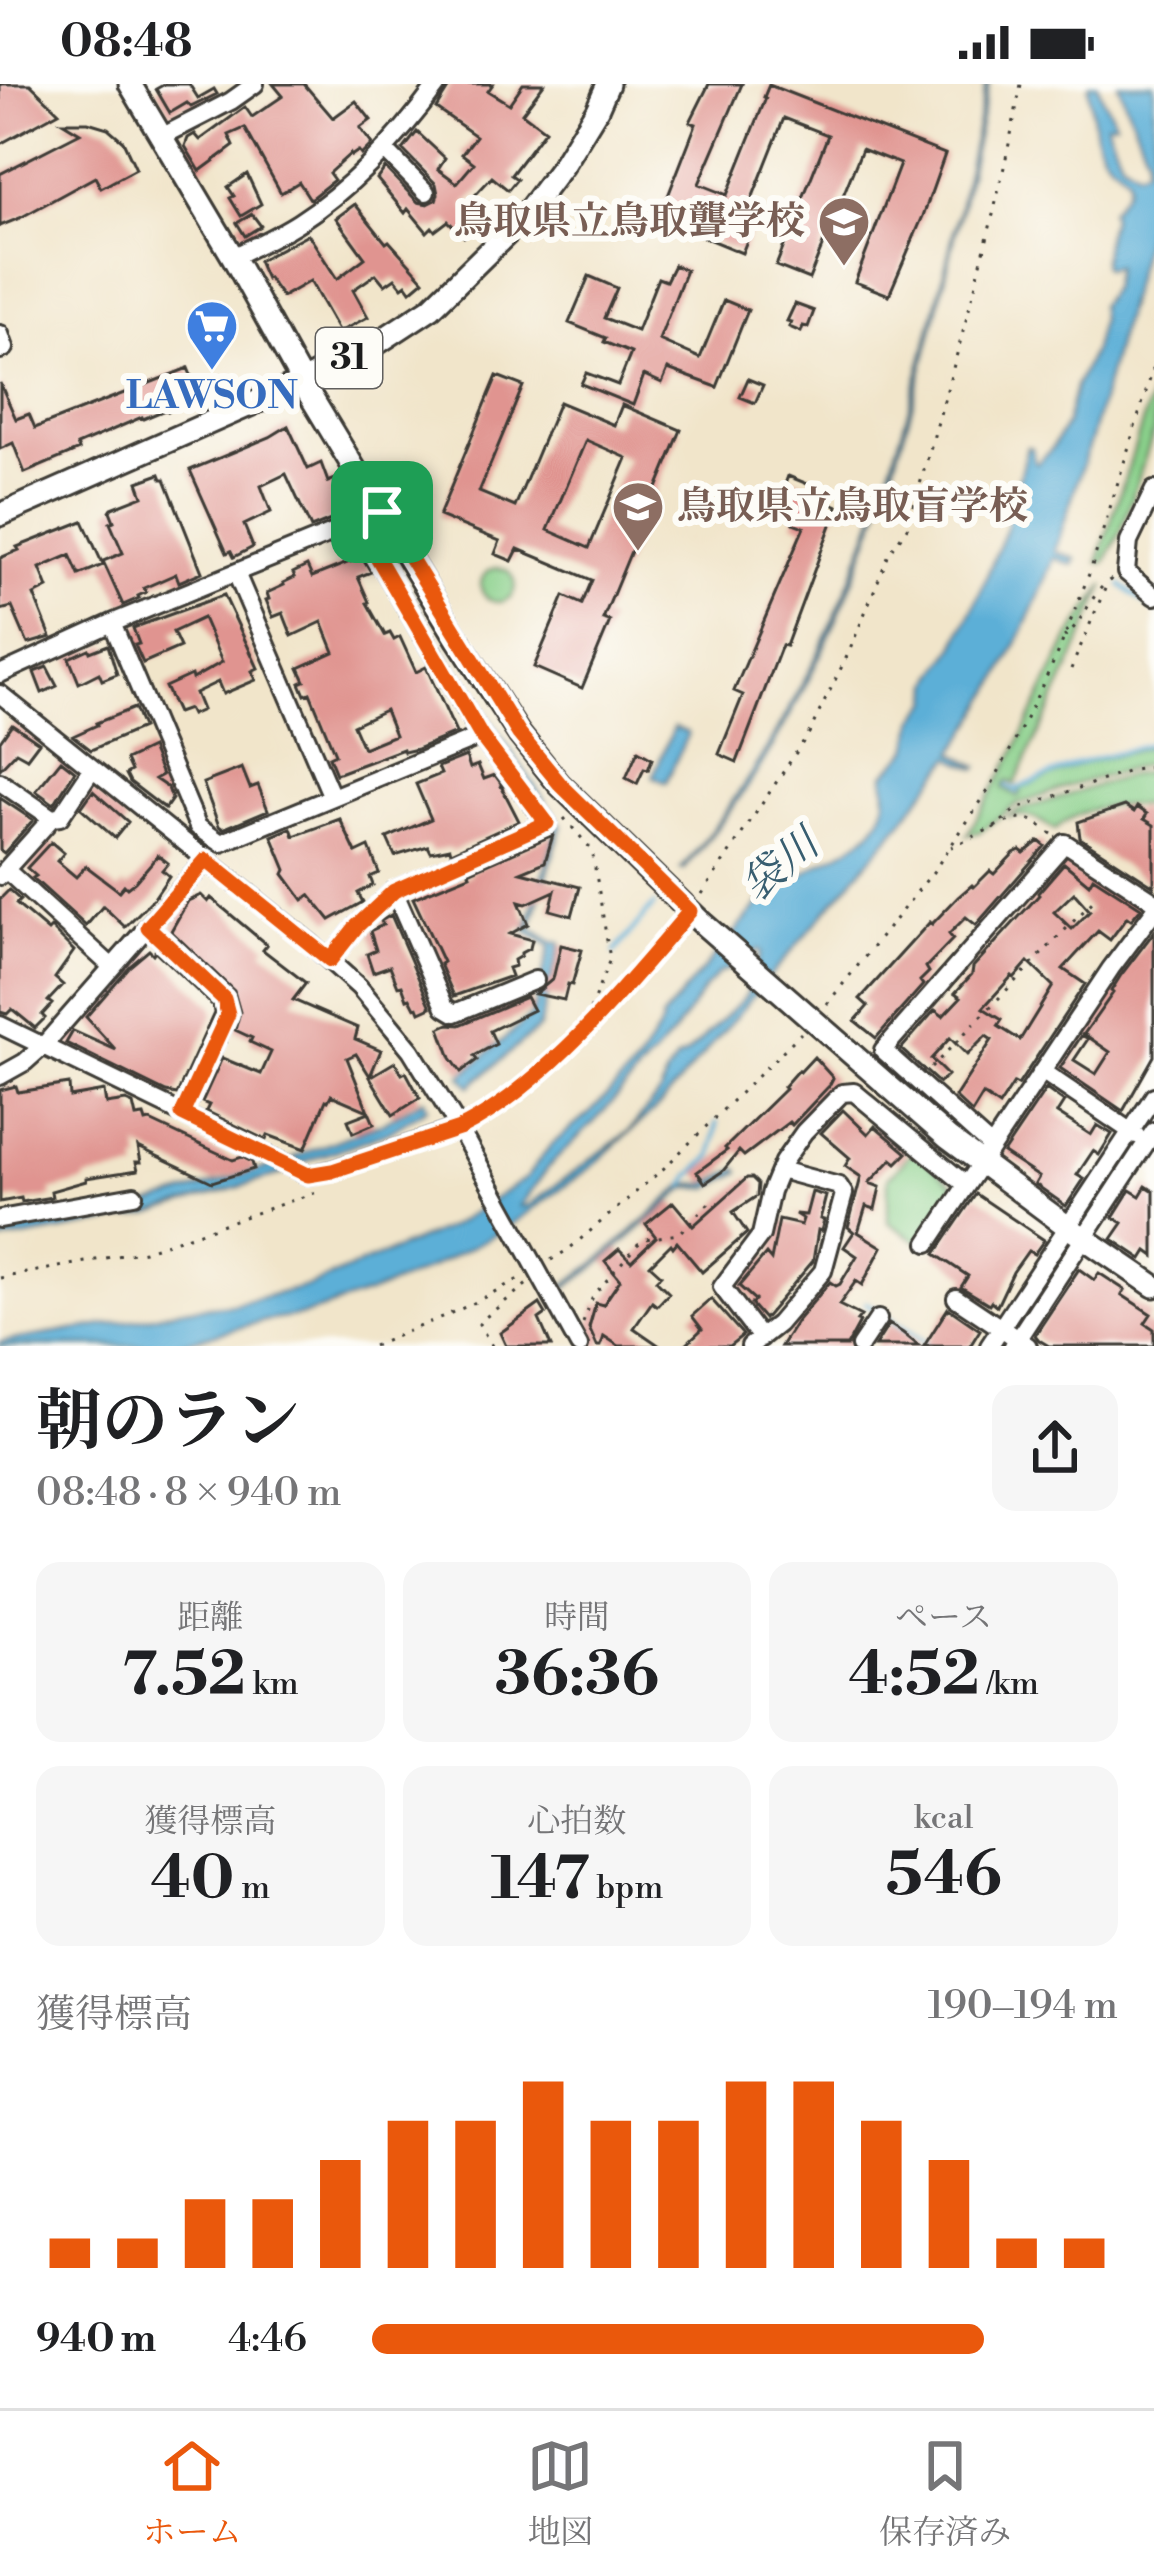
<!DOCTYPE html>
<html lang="ja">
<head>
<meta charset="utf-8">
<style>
	:root { --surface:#fff; --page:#f6f6f6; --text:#202124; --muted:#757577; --line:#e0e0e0; --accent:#ea580c }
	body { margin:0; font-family:"Libre Bodoni","Noto Serif JP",serif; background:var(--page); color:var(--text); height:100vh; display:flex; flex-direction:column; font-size:45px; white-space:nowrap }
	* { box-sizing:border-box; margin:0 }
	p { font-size:39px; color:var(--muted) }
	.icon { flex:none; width:66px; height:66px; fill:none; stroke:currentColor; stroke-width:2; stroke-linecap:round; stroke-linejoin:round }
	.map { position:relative; height:1262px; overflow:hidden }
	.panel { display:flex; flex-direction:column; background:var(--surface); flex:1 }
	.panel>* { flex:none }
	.pin { position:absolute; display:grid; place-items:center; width:102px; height:102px; color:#fff; margin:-51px; border-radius:24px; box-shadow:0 6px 18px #0006 }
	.round { display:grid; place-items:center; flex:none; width:126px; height:126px; border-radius:24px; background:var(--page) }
	.headline { display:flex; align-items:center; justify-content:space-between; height:204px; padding:0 36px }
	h1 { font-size:66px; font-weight:700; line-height:90px }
	.metrics { display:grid; grid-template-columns:repeat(3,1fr); gap:18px; height:204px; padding:12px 36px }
	.metrics div { display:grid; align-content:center; border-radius:24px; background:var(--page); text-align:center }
	.metrics b { font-size:60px; font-weight:700 }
	.metrics small { font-size:33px; font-weight:400 }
	.metrics p { font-size:33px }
	.chart { height:336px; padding:24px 36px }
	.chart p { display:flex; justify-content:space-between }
	.chart svg { width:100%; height:216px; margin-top:12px; stroke:var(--accent); stroke-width:6 }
	ul { padding:0 36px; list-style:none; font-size:39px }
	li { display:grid; grid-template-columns:192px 144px 1fr; align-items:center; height:90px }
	li i { height:30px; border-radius:15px; background:var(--accent) }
	.status { display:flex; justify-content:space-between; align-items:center; height:84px; padding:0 60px; background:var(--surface); direction:ltr }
	.status svg { height:33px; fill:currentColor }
	.tab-bar { display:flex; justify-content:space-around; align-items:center; height:168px; border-top:3px solid var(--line); background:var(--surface); font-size:33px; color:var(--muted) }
	.tab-bar a { display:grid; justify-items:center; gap:6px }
	.tab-bar .on { color:var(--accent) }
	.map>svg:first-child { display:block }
	.green { fill:#8ad08b; stroke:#537654; stroke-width:3 }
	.water { fill:#5bafd7; stroke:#3c667a; stroke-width:3; fill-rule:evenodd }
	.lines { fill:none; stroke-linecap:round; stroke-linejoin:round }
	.stream { stroke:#5bafd7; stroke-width:4.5 }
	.building { fill:#e09490; fill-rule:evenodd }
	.minor-casing { stroke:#3c3a36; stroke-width:22 }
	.major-casing { stroke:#3c3a36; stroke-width:27 }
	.path { stroke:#3c3a36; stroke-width:3; stroke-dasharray:3 9; stroke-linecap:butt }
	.minor { stroke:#fff; stroke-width:16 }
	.major { stroke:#fff; stroke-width:21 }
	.route-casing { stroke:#fff; stroke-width:24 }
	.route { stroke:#ea580c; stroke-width:15 }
	.labels { text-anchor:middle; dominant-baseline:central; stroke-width:12; stroke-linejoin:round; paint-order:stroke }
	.shield { fill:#fdfcf7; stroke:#605f5e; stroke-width:3 }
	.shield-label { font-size:36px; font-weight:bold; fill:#1c1c1c }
	.education-label { font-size:39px; font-weight:bold; fill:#785e54; stroke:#fdfcf7; text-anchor:end }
	.shop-label { font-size:39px; font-weight:bold; fill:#366cbe; stroke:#fdfcf7 }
	.water-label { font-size:42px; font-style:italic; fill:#385e70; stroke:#fdfcf7 }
</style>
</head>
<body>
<div class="status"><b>08:48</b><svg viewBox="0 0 49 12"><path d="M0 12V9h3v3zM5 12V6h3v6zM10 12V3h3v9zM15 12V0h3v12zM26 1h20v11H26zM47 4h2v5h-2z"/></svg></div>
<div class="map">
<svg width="1154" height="1262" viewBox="0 0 1154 1262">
	<rect width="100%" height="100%" fill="#fdfcf7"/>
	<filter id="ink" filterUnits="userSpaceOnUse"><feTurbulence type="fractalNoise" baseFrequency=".00833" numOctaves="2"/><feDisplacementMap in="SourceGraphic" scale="24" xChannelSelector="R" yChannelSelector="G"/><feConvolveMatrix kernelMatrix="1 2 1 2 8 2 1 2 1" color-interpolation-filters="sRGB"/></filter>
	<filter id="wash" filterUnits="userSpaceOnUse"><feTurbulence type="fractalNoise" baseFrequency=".004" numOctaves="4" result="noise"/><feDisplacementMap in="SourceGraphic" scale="48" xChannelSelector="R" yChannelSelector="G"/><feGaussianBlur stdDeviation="2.7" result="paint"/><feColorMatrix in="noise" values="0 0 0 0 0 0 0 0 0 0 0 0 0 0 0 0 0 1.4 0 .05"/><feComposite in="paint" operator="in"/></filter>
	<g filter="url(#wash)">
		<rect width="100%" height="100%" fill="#f1e5ca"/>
		<path class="green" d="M1154 302V347L1121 447 1105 479 1098 478Z
			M481 501a17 17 0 1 1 34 0a17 17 0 1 1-34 0Z
			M1105 500 1069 586 1015 700 1007 697 1003 704 1017 713 1021 708 1019 705 1078 681 1154 662V678L1066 703 1014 722 979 748 967 751 1014 669 1068 556Z
			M1154 687V720L1151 722C1117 719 1082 721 1055 746 1039 736 1026 727 1007 734L1017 727 1130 691Z
			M913 1067 953 1099 954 1107 920 1159 888 1138V1094Z"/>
		<path class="water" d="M986 0H989C936 238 888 481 755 691 734 724 708 755 684 786L681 785C867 563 927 275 986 0Z
			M1090 0H1098C1101 15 1110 24 1115 38L1106 39 1121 76 1138 87 1146 83 1147 71 1118 0H1154V120L1092 351 1055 467 1076 475 1073 481 1054 474C1028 542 996 608 954 668L979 683 977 685 951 673 901 739 661 1020 590 1084 502 1147 420 1189 368 1210 304 1231 264 1237 169 1262H0V1258L141 1235 181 1225 234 1220 309 1202 452 1142 526 1094 551 1061 590 1029 638 980 662 939 661 935 781 794 787 799C799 796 807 786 819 780 844 766 880 752 886 718 887 709 884 699 885 690L909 665 916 635 931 616 932 598 955 562 981 507 1006 444 1027 363 1032 364 1034 377 1038 379 1052 364 1066 340 1075 303 1093 266 1100 237 1099 222 1111 204 1115 182 1105 185 1102 181 1106 151 1112 132 1110 127C1115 118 1132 105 1127 93 1123 85 1110 80 1105 72 1092 53 1093 26 1088 4ZM757 866 761 868 746 912 687 970 677 976 666 991 661 1008 628 1048 528 1122H520L550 1081 596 1036 674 949 705 904 719 889 743 879Z
			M379 450 440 561 562 742 531 844 552 858 560 859 539 944 470 1002 461 992 532 931 550 862 526 847 557 745C491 649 429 554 375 451Z
			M674 643 688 649 666 699 653 692Z
			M424 1015 427 1024 390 1047 299 1080 292 1074 385 1038Z
			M1154 1024V1037L1005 1262H995Z
			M275 1081 284 1089 148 1131 0 1158V1149L148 1121Z
			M738 1084 740 1088 710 1104H686L597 1182 565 1205 563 1202 596 1179 684 1101 707 1100Z"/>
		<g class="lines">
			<path class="stream" d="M1121 501 1154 526
				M1007 702 1017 708
				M1014 706 1076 680 1154 659
				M614 869 654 821
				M685 1102 690 1093 712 1072 717 1039
				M866 1219 930 1262"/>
		</g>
		<g id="blocks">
			<path class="building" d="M0 0H30L59 28 0 60Z
				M165 0H189L198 14 214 5 217 10 191 23 187 19 170 29 156 5Z
				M273 0H304L333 34 356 17 371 36 360 44 372 60 361 71 358 67 351 72 350 70 329 89 334 96 310 115 299 98 281 109 245 44 229 51 234 62 200 87 185 62 188 54 195 50 200 56 245 23 252 33 283 12Z
				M451 0H493L488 7 509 20 523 0H544L522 29 545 46 511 91 517 95 508 106 492 93 465 122 471 129 467 133 475 142 464 153 448 137 435 147 432 143 427 148 408 125 405 129 377 95 385 84 418 118 428 120 436 116 438 110 436 100 403 66 417 48 445 74 438 85 457 99 474 79 462 70 476 52 436 24Z
				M709 0H742L699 100 727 111 766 14 764 13 769 1 945 70 923 132 889 211 855 198 900 80 862 65 809 195 776 182 828 51 784 34 740 145 750 149 742 169 659 135 696 40 690 38Z
				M62 38H88L108 44 123 57 136 85 101 104 95 93 20 134 0 142V90L80 49Z
				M247 90 261 120 241 132 230 114 234 112 228 103Z
				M355 120 386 159 389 157 424 196 411 207 406 200 402 203 395 194 385 201 376 190 353 206 368 233 339 248 310 197 282 213 268 194 266 195 258 177 308 150 337 195 365 174 336 134Z
				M252 130 261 142 245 152 237 139Z
				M674 181 686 186 659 256 700 274 724 216 748 226 717 303 668 285 662 299 644 291 633 321 581 300 586 289 618 301 631 269 604 258 606 254 569 239 589 192 617 204 604 234 637 247 658 194 666 197Z
				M795 220 814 227 808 243 803 242 801 248 789 243 791 238 787 237Z
				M188 284 200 313 168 327 167 325 143 335 142 333 77 361 79 366 25 389 13 359 0 365V299L16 335 29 330 35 344Z
				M497 292 523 302 479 408 515 423 559 318 614 341 622 321 681 346 603 535 610 537 582 604 534 583 564 512 582 520 592 496 518 465 512 477 495 470 500 457 439 432ZM586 356 627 374 589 464 548 446Z
				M748 295 763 301 755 319 740 313Z
				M288 342 308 385 321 379 328 398 338 394 353 427 311 444 286 390 261 402 271 428 244 441 253 463 234 473 231 467 227 469 190 386 270 353Z
				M160 390 162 395H165L202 488 179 498 176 490 144 504 146 508 138 512 139 514 123 521 103 477 123 469 110 439 114 437 110 427 112 424 143 412 138 398Z
				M788 392 815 403 811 411 838 422 786 562 782 561 737 678 719 670 743 611 734 607 804 443 793 439 798 427 778 419Z
				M83 437 103 481 79 491 70 471 40 484 48 504 34 511 51 553 28 560 12 523 0 526V474L19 466 17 463Z
				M354 459 371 488 358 493 369 518 367 519 385 551 390 549 394 556 400 553 416 588 426 583 456 649 417 665 404 668 403 665 336 690 329 673 335 670 310 609 305 611 300 599 305 597 299 584 334 568 322 538 292 552 283 529 273 533 266 516 269 515 267 509 284 501 283 499 295 493 293 489 307 482 312 493 350 478 344 464ZM385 626 395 651 363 664 353 641Z
				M224 511 258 584 252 587 256 596 223 610 218 598 195 609 202 626 191 631 188 625 177 629 165 603 191 591 192 595 222 578 203 534 173 548 180 563 143 579 135 561 139 560 133 544Z
				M108 561 117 590 102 596 99 589 79 599 69 574 89 565 90 568Z
				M47 583 57 602 42 609 34 588Z
				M134 624 142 644 91 666 73 652 97 641 96 639Z
				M12 640 39 658 27 674 16 668 0 685V657Z
				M151 664 162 691 155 695 168 704 172 715 165 725 130 698 126 690 131 687 126 676Z
				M638 667 652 675 648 686 644 685 637 700 626 694Z
				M466 672 470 684 478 681 484 695 495 691 503 702H501L519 737 451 768 450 764 431 768 428 762 395 772 387 754 431 735 416 700 441 690 438 683Z
				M61 676 75 687 54 720 36 707Z
				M242 684 250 704 258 701 268 726 223 745 219 742 203 699Z
				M93 707 128 738 115 754 81 724Z
				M0 714 33 736 4 769 0 766Z
				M1125 722 1134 728 1137 723 1147 730 1144 735 1154 741V802L1080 754 1078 738Z
				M340 735 356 769 369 763 379 789 370 793 373 801 358 809 363 818 330 836 310 811 303 816 284 790 286 786 272 752 291 744 294 752Z
				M553 751 545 778 521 788 580 803 572 832 550 826 555 807 526 820 519 818 528 840 510 850 532 856 530 864 521 869V872L514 876 515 882 508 884 511 892 454 912 440 880 443 878 413 814 470 791 469 788Z
				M1039 757 1045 762 976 841 966 833 949 850 953 855 926 883 929 888 920 897 923 901 876 954 855 937 868 922 860 915 930 838 932 840 958 813 972 801 974 803 990 787 994 790 1014 769 1020 766 1024 769Z
				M51 758 64 769 57 777 76 793 86 782 119 807 124 801 127 804 135 798 158 771 168 779 162 786 169 792 154 814 125 843 103 822 86 842 33 794 36 792 27 784Z
				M1064 779 1089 800 1093 793 1141 824 1131 836 1127 833 1110 856 1098 847 1063 885 1085 900 1018 1001 1014 999 999 1022 983 1011 972 1029 955 1013 992 956 986 952 967 971 950 954 931 975 947 991 939 999 901 965 935 926 943 932 961 913 955 909 972 890 973 883 1039 811 1038 809ZM1074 809 1090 827 1072 845 1054 828ZM1028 878 1053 902 1020 956 998 942 1002 936 983 924 1012 892 1014 894Z
				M9 806 20 816 16 820 48 847 51 844 74 867 55 894 63 901 48 917 52 920 42 931 45 934 35 944 12 925 7 930 0 928V815Z
				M201 811 208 818 211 814 267 861 263 866 306 899 293 916 358 944 355 955 381 966 370 992 356 970 347 974 368 1027 331 1011 328 1017 326 1016 305 1065 268 1051 266 1056 206 1027 209 1021 202 1018 222 974 261 990 271 968 250 958 252 954 235 946 240 928 234 907 171 847 188 817Z
				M391 831 431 923 420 928 418 923 415 924 410 914 407 915 402 901 398 902 390 882 373 888 367 870 376 866 370 847 383 841 381 837Z
				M1154 848V972L1123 1027 1060 984 1082 951 1088 955 1074 976 1096 990 1110 968 1084 950 1113 909 1111 907 1121 891Z
				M561 861 582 866 572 901 568 900 564 916 535 910 553 895Z
				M149 866 153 870 155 867 213 922 214 929 177 1010 166 1008 66 959 73 947 116 966 86 933 130 882Z
				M526 913 533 926 490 947 496 960 474 972 477 976 461 988 451 974 440 944 449 940 460 941Z
				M814 973 833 994 829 1002 792 1041 789 1038 744 1072 739 1067 723 1087 705 1099 697 1088 727 1066 725 1064 785 1005 783 1003 798 986 800 988Z
				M395 978 402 990 406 988 420 1014 393 1031 370 993Z
				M69 1000 70 1013 104 1007 106 1020 126 1017 133 1020 136 1033 144 1032 146 1038 150 1037 233 1076 242 1073 252 1078 254 1085 212 1098 138 1063 141 1078H136L138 1086 86 1094V1097L51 1107 52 1113 22 1118 21 1114 0 1118V1006L16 1002 18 1008Z
				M1046 1005 1064 1018 1057 1029 1091 1051 1097 1041 1112 1050 1099 1071 1093 1067 1077 1091 1084 1095 1066 1122 1035 1100 1039 1093 1003 1069Z
				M843 1026 868 1050 875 1042 907 1069 897 1079 892 1075 869 1099 880 1103 875 1125 866 1122 858 1148 882 1163 862 1201 856 1197 839 1221 861 1232 857 1237 860 1238 847 1262H781L797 1237 830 1198 836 1202 840 1200 857 1172 844 1163 854 1148 848 1143 861 1093 845 1082 850 1074 821 1049Z
				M369 1028 374 1040 353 1049 348 1036Z
				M747 1094H752L758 1100 757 1112 733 1128 747 1149 702 1188 677 1158 673 1163 671 1160 650 1181 661 1191 656 1196 669 1209 657 1222 652 1218 634 1244 660 1262H619L604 1252 601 1262H597L589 1244 596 1219 603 1221 620 1196 605 1177 619 1165 631 1177 656 1153 646 1140 673 1118 693 1142Z
				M1146 1102 1154 1107V1172L1147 1167 1142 1175 1112 1155 1123 1139 1113 1133 1130 1106 1140 1112Z
				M812 1108 826 1112 820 1135 824 1136 821 1147 818 1146 813 1177 764 1235 751 1220 755 1216 739 1202 766 1170 771 1176 779 1136 801 1141 803 1135 795 1130 806 1131Z
				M976 1110 1044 1156 1034 1170 1028 1167 1013 1188 997 1222 991 1217 989 1220 961 1203 968 1192 935 1170Z
				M1079 1185 1094 1196 1099 1189 1125 1206 1122 1211 1151 1230 1145 1239 1154 1245V1262H1049L1039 1256 1035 1251Z
				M711 1215 743 1251 729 1262H684L702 1245 692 1232Z
				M540 1220 546 1230 539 1235 551 1262H506L500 1249Z
				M948 1224 980 1246 970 1262H924Z
				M889 1240 903 1249 919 1262H875Z"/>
		</g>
	</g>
	<g filter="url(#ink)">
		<use href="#blocks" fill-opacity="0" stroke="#3c3a36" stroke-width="3"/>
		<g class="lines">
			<g class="minor-casing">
				<path id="minor" d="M161 53 231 17 255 0
					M385 66 426 108
					M233 173C255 162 279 151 299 138 355 102 400 52 438 0
					M0 250 5 264 0 266
					M1154 406 1129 458 1126 488 1154 512
					M236 489 332 713
					M0 590 112 539 357 439 481 652 221 759 198 743 112 539
					M0 610 310 859 359 903 411 966 459 1044 579 1262
					M0 698 52 734
					M6 786 112 883
					M0 792 52 734 60 733 92 685
					M394 807 547 739 481 652
					M148 843 224 915 228 930 182 1030
					M330 876 356 843 394 807 445 923 455 929 535 896
					M0 941 308 1091 332 1086 459 1044
					M1043 988 1136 1051
					M0 992 25 978 44 961 206 776
					M990 1062 883 966 1065 759 1154 817
					M0 1135 134 1111
					M928 1159 1111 884 1154 827
					M956 1214 1028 1262
					M761 1254 722 1203 761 1151 771 1107 783 1078 804 1048 842 1009 854 1008 965 1100
					M750 1262 778 1240 823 1187 844 1110 839 1102 780 1086
					M860 1262 878 1235
					M989 1262 1154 1012
					M1013 1262 1154 1047"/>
			</g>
			<g class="major-casing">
				<path id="major" d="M130 0 233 173 302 298 458 556 519 650 559 700 701 838 948 1054 1068 1143 1154 1202
					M0 431 302 298 376 260 431 224 523 134 562 82 597 25 608 0"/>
			</g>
			<path class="path" d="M1064 553C1084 538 1090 510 1110 496
				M1071 585 1107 500 1112 494
				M564 734 592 766 610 875 582 946
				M993 745 1016 725 1133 686 1154 683
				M951 763C971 756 1006 733 1026 735 1035 736 1044 745 1052 750
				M702 810 809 649 849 568 889 470 908 442C950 296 993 150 1021 0
				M827 920 933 788 990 704 1016 655 1058 569 1091 485 1154 282
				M931 984 1097 813
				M473 1038C551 991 620 911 678 842
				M551 1176 569 1165 663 1085 801 949
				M0 1194 144 1167 323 1106
				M583 1239 593 1212 637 1161 645 1155 678 1150 714 1114
				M373 1262 470 1221 522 1193
				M492 1262 479 1240 482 1236 527 1200"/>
			<use href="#minor" class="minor"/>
			<use href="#major" class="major"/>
		</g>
	</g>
	<g class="lines" filter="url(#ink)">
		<g class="route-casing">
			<path id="route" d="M382 428 519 650 560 700 690 827C628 900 544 1003 459 1045L332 1087 308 1091 182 1030 228 930 224 915 148 843 206 776 330 876 356 843 394 807 547 739 481 652 358 440Z"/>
		</g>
		<use href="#route" class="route"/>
	</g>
	<defs>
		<g id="school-pin" transform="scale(2.7)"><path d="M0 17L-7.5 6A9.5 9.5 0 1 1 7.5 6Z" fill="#8d6e63" stroke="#fdfcf7"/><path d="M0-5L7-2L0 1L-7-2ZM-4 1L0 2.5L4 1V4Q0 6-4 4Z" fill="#fff"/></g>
		<g id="supermarket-pin" transform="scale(2.7)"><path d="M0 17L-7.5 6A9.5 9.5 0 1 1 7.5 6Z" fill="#3f7fe0" stroke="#fdfcf7"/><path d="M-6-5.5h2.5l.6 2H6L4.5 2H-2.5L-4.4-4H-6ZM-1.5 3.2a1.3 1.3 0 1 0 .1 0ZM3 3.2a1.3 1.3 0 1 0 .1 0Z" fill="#fff"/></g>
	</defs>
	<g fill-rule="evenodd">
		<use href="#school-pin" x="844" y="138"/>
		<use href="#supermarket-pin" x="212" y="242"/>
		<use href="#school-pin" x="638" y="423"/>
	</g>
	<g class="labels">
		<rect class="shield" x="316" y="244" width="66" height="60" rx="9"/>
		<g class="shield-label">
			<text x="349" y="274">31</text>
		</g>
		<g class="education-label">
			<text x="805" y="138">鳥取県立鳥取聾学校</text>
			<text x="677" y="423" text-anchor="start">鳥取県立鳥取盲学校</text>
		</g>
		<g class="shop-label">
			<text x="212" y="312">LAWSON</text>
		</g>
		<g class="water-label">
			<text transform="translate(781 782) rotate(-40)">袋川</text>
		</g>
	</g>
</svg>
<div class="pin" style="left:382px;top:428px;background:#1e9e55"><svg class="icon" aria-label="arrive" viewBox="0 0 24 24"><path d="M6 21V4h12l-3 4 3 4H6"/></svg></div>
</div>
<section class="panel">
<div class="headline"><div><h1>朝のラン</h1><p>08:48 · 8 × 940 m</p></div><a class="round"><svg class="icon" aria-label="share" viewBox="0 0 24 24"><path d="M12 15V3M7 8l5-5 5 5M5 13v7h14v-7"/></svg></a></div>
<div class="metrics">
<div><p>距離</p><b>7.52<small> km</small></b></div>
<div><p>時間</p><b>36:36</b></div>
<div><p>ペース</p><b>4:52<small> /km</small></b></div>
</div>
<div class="metrics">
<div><p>獲得標高</p><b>40<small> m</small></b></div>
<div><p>心拍数</p><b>147<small> bpm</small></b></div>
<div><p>kcal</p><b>546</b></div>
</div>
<div class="chart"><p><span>獲得標高</span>190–194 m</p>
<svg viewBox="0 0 160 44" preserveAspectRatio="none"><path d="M5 44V38M15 44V38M25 44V30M35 44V30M45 44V22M55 44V14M65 44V14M75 44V6M85 44V14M95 44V14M105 44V6M115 44V6M125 44V14M135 44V22M145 44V38M155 44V38"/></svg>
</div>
<ul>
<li><b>940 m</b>4:46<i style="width:82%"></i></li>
</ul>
</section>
<nav class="tab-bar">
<a class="on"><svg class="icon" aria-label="home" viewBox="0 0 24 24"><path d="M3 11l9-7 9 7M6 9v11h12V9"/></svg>ホーム</a>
<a><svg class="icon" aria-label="map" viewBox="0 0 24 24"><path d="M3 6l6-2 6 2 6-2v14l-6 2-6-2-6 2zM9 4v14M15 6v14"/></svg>地図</a>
<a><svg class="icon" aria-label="saved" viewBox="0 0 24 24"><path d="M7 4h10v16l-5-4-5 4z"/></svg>保存済み</a>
</nav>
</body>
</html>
